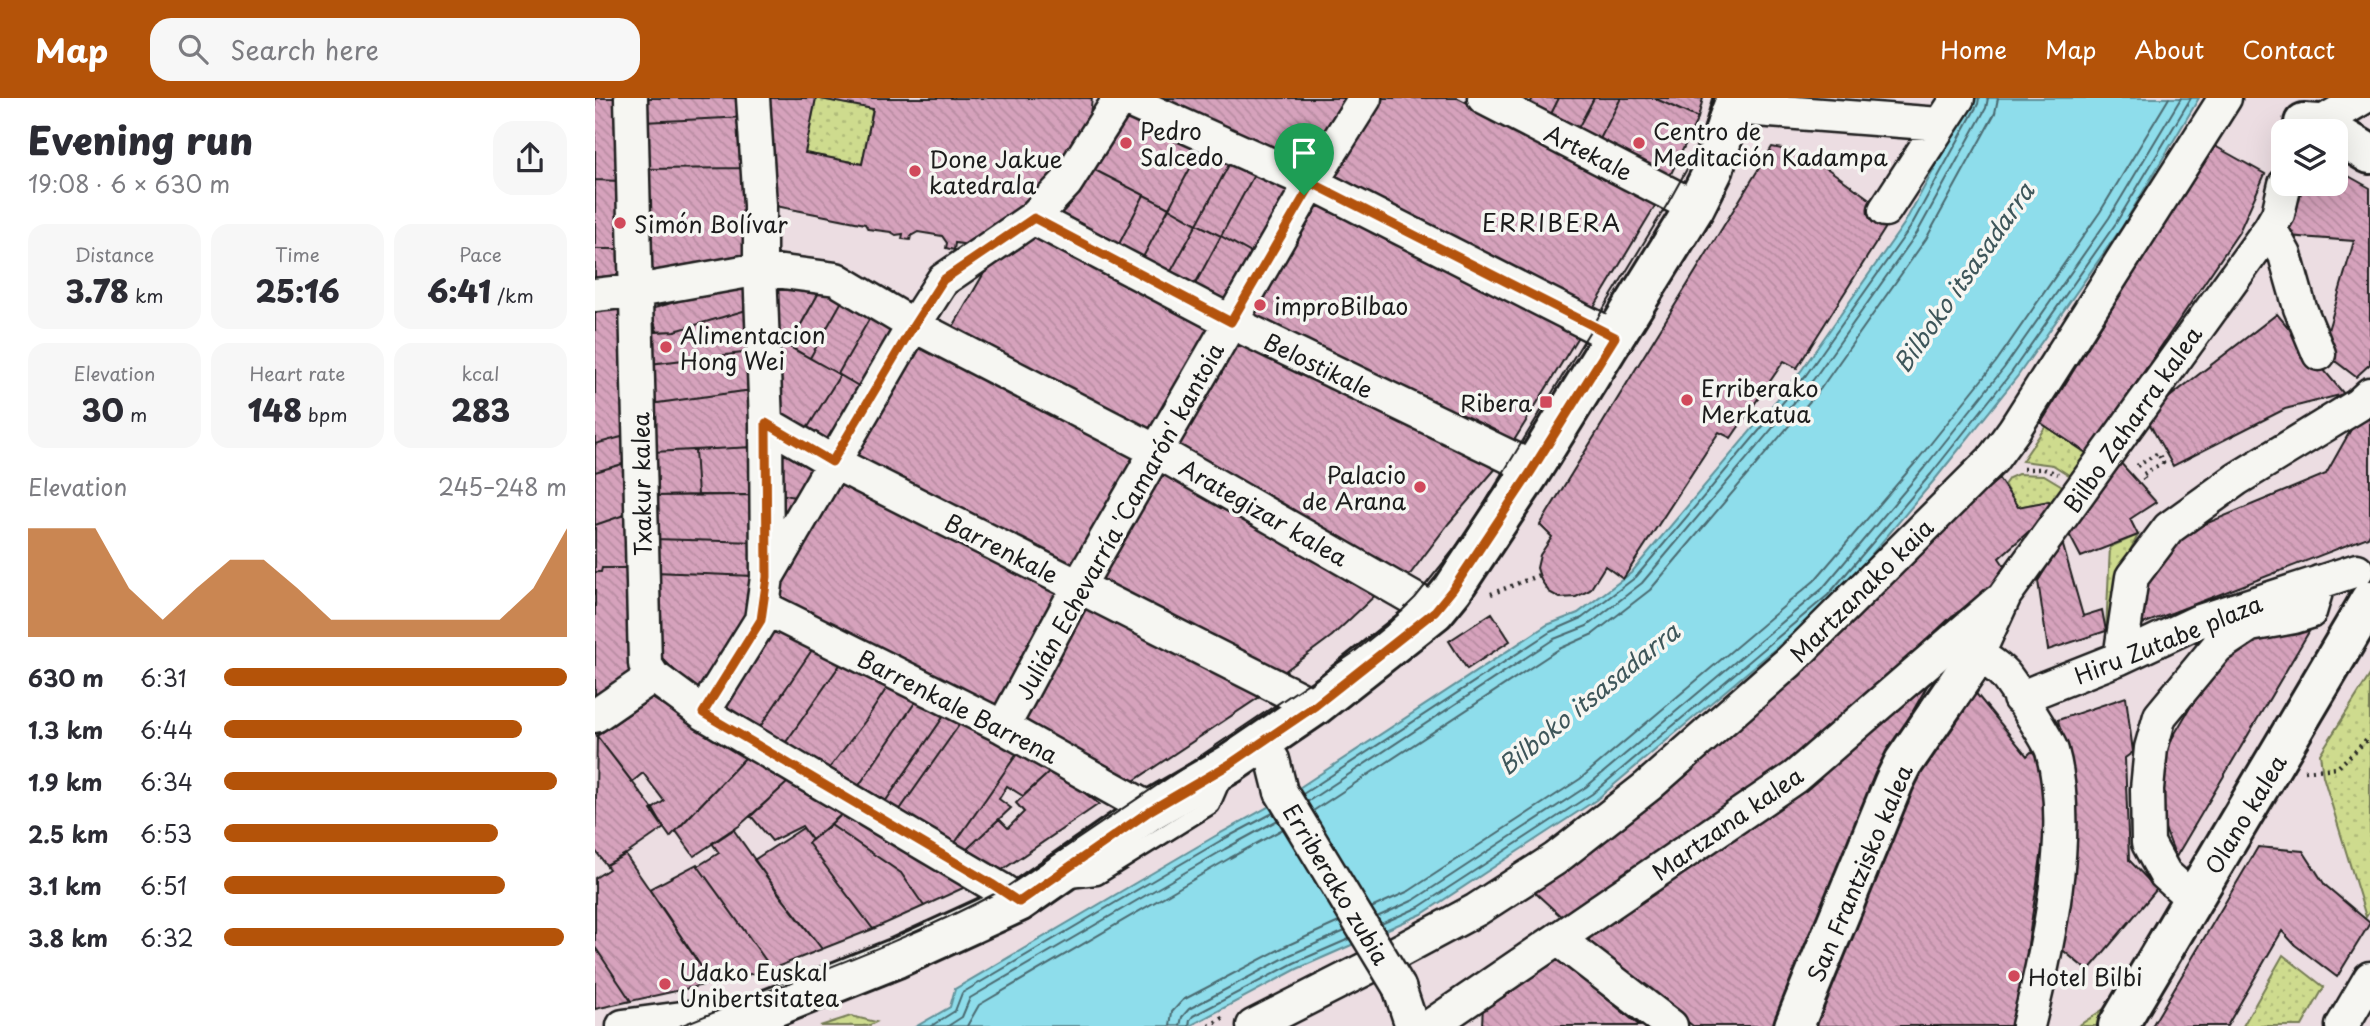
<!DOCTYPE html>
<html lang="en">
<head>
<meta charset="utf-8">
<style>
	:root { --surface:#fff; --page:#f7f7f7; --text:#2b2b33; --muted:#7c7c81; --accent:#b45309 }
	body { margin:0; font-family:"Playpen Sans",sans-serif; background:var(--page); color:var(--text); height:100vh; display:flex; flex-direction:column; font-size:26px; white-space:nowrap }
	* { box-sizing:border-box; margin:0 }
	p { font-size:23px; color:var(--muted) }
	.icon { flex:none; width:38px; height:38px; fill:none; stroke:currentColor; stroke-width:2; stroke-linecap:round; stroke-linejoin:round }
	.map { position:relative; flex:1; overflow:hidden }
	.details { display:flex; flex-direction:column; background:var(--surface); width:595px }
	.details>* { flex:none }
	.buttons { position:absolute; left:1676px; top:21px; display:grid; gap:14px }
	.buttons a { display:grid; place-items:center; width:77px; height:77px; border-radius:14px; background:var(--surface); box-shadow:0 7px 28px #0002; font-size:35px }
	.pin { position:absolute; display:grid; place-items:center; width:60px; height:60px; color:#fff; margin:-72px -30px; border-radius:50% 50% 50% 0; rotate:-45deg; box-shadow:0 0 7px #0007 }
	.pin .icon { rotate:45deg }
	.round { display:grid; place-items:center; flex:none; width:74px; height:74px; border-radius:21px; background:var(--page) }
	.summary { display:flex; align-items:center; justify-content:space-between; height:119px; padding:0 28px }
	h1 { font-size:38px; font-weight:800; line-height:52px }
	.metrics { display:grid; grid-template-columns:repeat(3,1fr); gap:10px; height:119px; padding:7px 28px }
	.metrics div { display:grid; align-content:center; border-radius:18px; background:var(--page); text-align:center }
	.metrics b { font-size:30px; font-weight:800 }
	.metrics small { font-size:19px; font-weight:400 }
	.metrics p { font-size:19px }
	.chart { height:196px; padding:14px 28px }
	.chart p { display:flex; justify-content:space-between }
	.chart svg { width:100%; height:126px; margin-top:7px; fill:var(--accent); opacity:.7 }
	ul { padding:0 28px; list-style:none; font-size:23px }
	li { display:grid; grid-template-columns:112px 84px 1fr; align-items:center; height:52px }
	li i { height:18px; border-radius:9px; background:var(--accent) }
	header { display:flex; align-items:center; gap:42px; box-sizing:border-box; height:98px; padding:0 35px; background:var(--accent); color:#fff }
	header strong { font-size:33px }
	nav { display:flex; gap:38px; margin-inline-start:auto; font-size:24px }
	.search { width:490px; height:63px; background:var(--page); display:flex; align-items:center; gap:18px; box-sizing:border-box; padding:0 24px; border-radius:21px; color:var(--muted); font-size:26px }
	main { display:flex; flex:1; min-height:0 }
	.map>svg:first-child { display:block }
	.green { fill:url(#green-dots); stroke:#757c55; stroke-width:2 }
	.water { fill:#8eddeb; stroke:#609098; stroke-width:2 }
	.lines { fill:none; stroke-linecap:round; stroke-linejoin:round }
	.shore { stroke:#4a696f; stroke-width:2 }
	.building { fill:url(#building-back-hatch); stroke:#1c1c1c; stroke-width:2 }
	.lane-casing { stroke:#1c1c1c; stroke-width:21 }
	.street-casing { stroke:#1c1c1c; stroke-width:37 }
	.secondary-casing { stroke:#1c1c1c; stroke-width:44 }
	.path { stroke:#1c1c1c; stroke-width:4.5; stroke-dasharray:2 5; stroke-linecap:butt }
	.lane { stroke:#f6f6f2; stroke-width:16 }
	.street { stroke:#f6f6f2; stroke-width:32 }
	.secondary { stroke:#f6f6f2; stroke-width:38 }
	.tram { stroke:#1c1c1c; stroke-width:2 }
	.street-bridge-casing { stroke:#1c1c1c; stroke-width:37; stroke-linecap:butt }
	.street-bridge { stroke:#f6f6f2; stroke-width:32 }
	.route-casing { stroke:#fff; stroke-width:14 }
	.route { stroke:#b45309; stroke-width:9 }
	.poi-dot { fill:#d1495b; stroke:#f6f6f2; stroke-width:2.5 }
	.labels { text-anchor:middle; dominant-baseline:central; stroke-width:7; stroke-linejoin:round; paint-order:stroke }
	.poi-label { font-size:23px; fill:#1c1c1c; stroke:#f6f6f2; text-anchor:start }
	.street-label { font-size:23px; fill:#1c1c1c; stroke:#f6f6f2 }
	.neighbourhood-label { font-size:24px; letter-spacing:2px; fill:#1c1c1c; stroke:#f6f6f2 }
	.water-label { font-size:24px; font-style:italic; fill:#3e565a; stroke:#f6f6f2 }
</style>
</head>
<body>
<header>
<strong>Map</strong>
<div class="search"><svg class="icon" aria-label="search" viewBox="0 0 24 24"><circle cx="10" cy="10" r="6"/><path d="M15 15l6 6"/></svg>Search here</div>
<nav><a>Home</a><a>Map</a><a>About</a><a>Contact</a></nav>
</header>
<main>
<section class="details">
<div class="summary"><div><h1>Evening run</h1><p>19:08 · 6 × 630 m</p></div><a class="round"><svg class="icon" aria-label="share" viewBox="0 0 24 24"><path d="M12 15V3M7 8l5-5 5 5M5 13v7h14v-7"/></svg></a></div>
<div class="metrics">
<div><p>Distance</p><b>3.78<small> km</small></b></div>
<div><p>Time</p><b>25:16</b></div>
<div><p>Pace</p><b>6:41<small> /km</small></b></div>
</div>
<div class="metrics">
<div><p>Elevation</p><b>30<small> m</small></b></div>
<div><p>Heart rate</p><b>148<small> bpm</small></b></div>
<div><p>kcal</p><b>283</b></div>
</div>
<div class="chart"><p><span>Elevation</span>245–248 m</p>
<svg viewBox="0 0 160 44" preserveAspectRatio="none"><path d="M0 44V6L10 6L20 6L30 27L40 38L50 27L60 17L70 17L80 27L90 38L100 38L110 38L120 38L130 38L140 38L150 27L160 6V44z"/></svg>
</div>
<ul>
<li><b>630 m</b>6:31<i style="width:100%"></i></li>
<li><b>1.3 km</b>6:44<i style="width:87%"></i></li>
<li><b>1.9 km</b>6:34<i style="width:97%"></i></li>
<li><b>2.5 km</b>6:53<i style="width:80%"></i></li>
<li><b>3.1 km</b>6:51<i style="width:82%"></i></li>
<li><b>3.8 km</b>6:32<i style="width:99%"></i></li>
</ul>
</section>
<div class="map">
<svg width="1775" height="928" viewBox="0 0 1775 928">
	<defs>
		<pattern id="green-dots" width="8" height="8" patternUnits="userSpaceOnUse" patternTransform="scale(1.75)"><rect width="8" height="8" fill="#cedb8e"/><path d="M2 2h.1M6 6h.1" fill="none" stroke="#b0bb7a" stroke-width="1.8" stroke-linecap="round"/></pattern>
		<pattern id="building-back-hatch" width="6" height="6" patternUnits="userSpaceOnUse" patternTransform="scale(1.75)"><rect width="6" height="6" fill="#d6a2bc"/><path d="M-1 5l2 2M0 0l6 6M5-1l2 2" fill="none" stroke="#b78ba1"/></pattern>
	</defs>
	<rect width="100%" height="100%" fill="#ecdde2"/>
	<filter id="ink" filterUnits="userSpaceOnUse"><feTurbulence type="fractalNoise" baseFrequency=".0143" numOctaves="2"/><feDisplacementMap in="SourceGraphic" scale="14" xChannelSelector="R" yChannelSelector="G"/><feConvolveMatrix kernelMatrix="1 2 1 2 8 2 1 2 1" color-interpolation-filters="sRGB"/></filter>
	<g filter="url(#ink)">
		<path class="green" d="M221 0 278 11 267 66 210 55Z
			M1451 328 1493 356 1477 379 1458 367 1427 363Z
			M1423 376 1449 377 1469 389 1457 407 1454 403 1423 409 1409 387 1414 380Z
			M1543 437 1526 470 1511 533 1515 449Z
			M1775 577V813L1771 819 1728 678 1725 656Z
			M1688 857 1729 889 1707 928H1648Z
			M1512 909 1508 928H1483Z
			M256 918 281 924 273 928H225Z"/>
		<path class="water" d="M1378 0H1604L1527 129 1422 279 1341 380 1238 502 1001 702 827 816 702 871 595 928H322L355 909 360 891 622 737 684 703 952 527 983 515 1036 475 1206 273 1309 126Z"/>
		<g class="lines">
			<path class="shore" d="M708 696 955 534 987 520 1041 479 1211 277 1315 130 1383 6 1384 0
				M712 704 959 541 992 528 1047 485 1218 282 1322 135 1391 10 1393 0
				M718 713 964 551 998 536 1055 492 1226 290 1331 141 1400 15 1403 0
				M776 810 814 793 985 681 1219 483 1321 364 1401 264 1505 114 1574 0
				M782 819 819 802 991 689 1227 491 1329 370 1409 270 1514 120 1586 0
				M786 826 824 809 997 696 1233 497 1336 376 1416 275 1521 125 1596 0
				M336 928 360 913 367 895 625 743 678 715
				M353 928 367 919 375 900 630 751 683 722
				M372 928 384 907 635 760 688 731
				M575 928 577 914 588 902 691 848 744 824
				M585 928 587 919 594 911 695 857 750 833
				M594 928 595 922 598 918 699 865 754 841"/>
		</g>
		<path class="building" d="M0 0H24L25 83 0 82Z
			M47 0H150L151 19 48 24Z
			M173 0H221L210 55 267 66 278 11 221 0H497L493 34 460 81 387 149 360 145 359 152 351 150 352 145 347 138 323 134 316 138 315 142 307 141 308 136 301 137 296 134 273 131 270 126 176 107Z
			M565 0H764L716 75Z
			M775 0H863L1063 103 995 216 726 79Z
			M938 0H964L954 20 933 9Z
			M964 0H999L981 34 954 20Z
			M999 0H1026L1003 45 981 34Z
			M1026 0H1059L1103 20 1074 80 1003 45Z
			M1059 0H1108L1103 20Z
			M531 12 607 48 574 110 494 69Z
			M151 19 152 70 49 71 48 24Z
			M1618 47 1670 76 1644 134 1493 356 1446 325Z
			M607 48 636 63 602 126 574 110Z
			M1177 49 1197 53 1233 71 1298 118 1202 270 1189 263 1136 340 1124 334 1028 481 1010 468 995 492 981 499 965 500 954 494 946 482 942 470 945 457 957 439 945 427Z
			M636 63 660 75 626 138 602 126Z
			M494 69 549 97 522 150 463 119Z
			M152 70 155 164 51 176 49 71Z
			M1741 71 1775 90V266L1761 279 1727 253 1759 143 1692 138 1704 86H1741Z
			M660 75 700 96 665 160 626 138Z
			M0 82 25 83 26 151H0Z
			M549 97 574 110 546 163 522 150Z
			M713 99 984 237 915 349 648 214Z
			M574 110 602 126 574 177 546 163Z
			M602 126 626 138 598 190 574 177Z
			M440 132 626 229 561 341 355 234 389 175Z
			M626 138 665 160 638 210 598 190Z
			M0 151H26L27 180 0 183Z
			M154 182 155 211 80 233 62 234 56 211Z
			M179 183 226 191 193 249 180 241Z
			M226 191 247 203 215 260 194 248Z
			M247 203 276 218 243 276 215 260Z
			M27 211 34 337 0 346V214Z
			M155 211 156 254 55 266 54 234 80 233Z
			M1682 216 1749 296 1690 311 1578 368 1554 325 1567 305Z
			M276 218 306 235 274 294 243 276Z
			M637 234 903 368 854 425 813 479 572 346Z
			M180 241 245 277 210 334 180 318Z
			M317 241 549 361 482 478 251 356Z
			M156 254 157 292 55 306V266Z
			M245 277 274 294 240 350 210 334Z
			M157 292 159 349 57 354 55 306Z
			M1775 316V435L1773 439 1535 531 1550 469 1581 438 1731 376 1758 328Z
			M34 337V364L0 374V346Z
			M181 345 228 370 212 402 182 395Z
			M159 349 161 397H103L100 352Z
			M100 352 103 397 58 398 57 354Z
			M1523 362 1561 404 1535 421 1543 437 1486 459 1474 436Z
			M34 364 35 415 0 427V374Z
			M560 365 787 491 737 538 682 579 493 483Z
			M239 376 472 499 409 618 182 500V481Z
			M1404 381 1423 409 1454 403 1459 411 1404 460 1417 479 1357 518 1194 671 970 822 934 789 1308 459Z
			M182 395 212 402 197 430 183 425Z
			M161 397 162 444 59 441 58 398Z
			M35 415V470H7L6 474H0V427Z
			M59 441 162 444 159 478 60 474Z
			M1467 444 1488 518 1507 512 1511 533 1453 552 1443 483Z
			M7 470H35V575L0 601V474H6Z
			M58 474 159 478 157 517 105 598 61 554Z
			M481 503 666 598 534 686 419 624Z
			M897 515 915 543 872 571 854 543Z
			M182 526 221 546 163 632 126 610Z
			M1663 531 1715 532 1581 759 1559 702 1565 661 1627 555Z
			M221 546 249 561 189 647 163 632Z
			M249 561 295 585 271 622 233 672 189 647Z
			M1340 574 1291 661 1184 928H1098L994 843 996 826Z
			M295 585 323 600 263 689 233 672 271 622Z
			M1379 593 1432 658 1436 654 1443 655 1448 666 1450 731 1421 928H1217L1311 680Z
			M1531 599 1538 654 1530 660 1534 762 1562 791 1493 873 1464 849 1475 678 1463 622Z
			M57 600 150 660 75 739 56 712 69 703 48 675 37 684 2 638Z
			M323 600 351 615 290 704 263 689Z
			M351 615 367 623 304 713 290 704Z
			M367 623 424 653 360 745 304 713Z
			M2 638 58 711 69 730 30 757 11 767 0 752Z
			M424 653 458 671 428 698 412 688 404 701 416 710 371 752 360 745Z
			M151 659 193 684 144 728 99 758 81 733Z
			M458 671 504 706 407 772 371 752 404 721 413 730 429 714 421 705Z
			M193 684 248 715 217 742 207 728 177 743 156 718Z
			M248 715 369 785 368 790 329 808 306 775 236 727Z
			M236 727 306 775 329 808 278 831 213 745Z
			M208 730 217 742 213 745 278 831 227 851 159 762Z
			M138 731 186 799 227 851 177 871 103 768 124 755 117 745Z
			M1663 749 1708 753 1730 787 1775 825 1742 879 1700 847 1687 833 1632 928H1557Z
			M30 756 72 817 117 885 36 903 0 849V780L14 771 11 767Z
			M102 766 103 768 177 871 117 885 54 791Z
			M0 849 36 903 0 911Z
			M956 855 1045 928H887L888 906Z"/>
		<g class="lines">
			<g class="lane-casing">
				<path id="lane" d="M474 781 502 778 616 707 629 677"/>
			</g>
			<g class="street-casing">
				<path id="street" d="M36 0 50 566 58 578 108 615 407 792 424 804
					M527 0 717 85 1020 239
					M889 0 1100 109
					M1136 10 1345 26
					M1724 26 1768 0
					M1290 112 1363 0
					M438 120 636 224 938 370
					M1675 130 1690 157 1705 210 1724 256
					M0 197 53 191 165 171 241 181 318 227 563 354 840 513
					M171 325 238 364 720 608
					M172 479 312 238 348 182 438 120 471 85 525 0
					M168 509 408 629 556 712
					M1525 560 1537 479 1574 430 1642 381 1763 307 1775 296
					M1424 600 1525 560 1602 524 1762 472
					M108 615 166 522 172 479 171 325 165 171V107L158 0
					M0 618 58 578
					M408 629 483 489 709 97 770 0
					M667 645 678 662 686 694
					M1598 801 1570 776 1553 745 1552 691 1556 650 1565 618 1622 549 1655 527 1699 519 1715 514 1724 484
					M963 841 1076 928
					M804 889 817 928
					M28 928 102 918 143 922
					M658 928 780 866 881 812 960 761 1053 688 1194 564 1397 362 1419 332 1630 0
					M835 928 1200 679 1402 504
					M1433 928C1453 849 1479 732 1457 653 1454 643 1417 585 1409 576 1402 568 1391 562 1383 556L1410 497 1675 130 1683 116 1690 86
					M1747 928 1775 880"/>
			</g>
			<g class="secondary-casing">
				<path id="secondary" d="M1709 25 1724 26 1737 33
					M1741 36 1775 56
					M132 928 302 860 424 804 556 712 635 666 720 608 840 513 858 491 935 375 1100 109 1118 73 1139 0
					M1199 928 1299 684 1309 664 1383 556
					M1523 928 1775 502"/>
			</g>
			<path class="path" d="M1542 368 1563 355 1568 365 1547 377 1550 382
				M1428 371H1449L1463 376
				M896 496 944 477
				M1710 673 1742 670 1775 639
				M614 928 631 918"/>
			<use href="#lane" class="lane"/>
			<use href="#street" class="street"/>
			<use href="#secondary" class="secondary"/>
			<path class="tram" d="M85 928C193 884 304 847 407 792L758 555 791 528 820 500 869 439 1073 105 1093 69 1120 0"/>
			<g class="street-bridge-casing">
				<path id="street-bridge" d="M686 694 804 889"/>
			</g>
			<use href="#street-bridge" class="street-bridge"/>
		</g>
	</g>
	<g class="lines" filter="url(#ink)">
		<g class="route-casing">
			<path id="route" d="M717 85 1020 239 935 375 858 491 840 513 720 608 635 666 556 712 424 804 397 786 108 615 166 522 172 479 171 325 237 364 312 238 348 182 439 120 636 224Z"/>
		</g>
		<use href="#route" class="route"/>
	</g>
	<g class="poi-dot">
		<circle cx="531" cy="45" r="7"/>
		<circle cx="1044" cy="45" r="7"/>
		<circle cx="320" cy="73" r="7"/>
		<circle cx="25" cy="125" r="7"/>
		<circle cx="665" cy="207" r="7"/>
		<circle cx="71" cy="249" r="7"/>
		<circle cx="1092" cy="302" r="7"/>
		<rect x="944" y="297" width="14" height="14" rx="3.5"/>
		<circle cx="825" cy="389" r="7"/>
		<circle cx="1419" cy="878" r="7"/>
		<circle cx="70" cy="886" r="7"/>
	</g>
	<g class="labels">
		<g class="poi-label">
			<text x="545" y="32">Pedro<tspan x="545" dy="26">Salcedo</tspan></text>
			<text x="1058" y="32">Centro de<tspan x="1058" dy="26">Meditación Kadampa</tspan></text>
			<text x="334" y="60">Done Jakue<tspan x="334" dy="26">katedrala</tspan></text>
			<text x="39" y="125">Simón Bolívar</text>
			<text x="679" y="207">improBilbao</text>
			<text x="85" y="236">Alimentacion<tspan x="85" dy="26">Hong Wei</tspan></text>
			<text x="1106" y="289">Erriberako<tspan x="1106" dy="26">Merkatua</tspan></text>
			<text x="937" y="304" text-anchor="end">Ribera</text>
			<text x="811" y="376" text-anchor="end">Palacio<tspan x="811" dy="26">de Arana</tspan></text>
			<text x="84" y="873">Udako Euskal<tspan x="84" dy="26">Unibertsitatea</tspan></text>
			<text x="1433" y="878">Hotel Bilbi</text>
		</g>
		<g class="street-label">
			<text transform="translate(994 54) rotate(27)">Artekale</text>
			<text transform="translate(724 267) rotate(26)">Belostikale</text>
			<text transform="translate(1537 321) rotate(-55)">Bilbo Zaharra kalea</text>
			<text transform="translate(46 386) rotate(-91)">Txakur kalea</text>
			<text transform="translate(669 414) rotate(30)">Arategizar kalea</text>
			<text transform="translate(524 423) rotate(-61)">Julián Echevarría 'Camarón' kantoia</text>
			<text transform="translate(407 450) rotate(27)">Barrenkale</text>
			<text transform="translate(1266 492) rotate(-45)">Martzanako kaia</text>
			<text transform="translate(1573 541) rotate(-22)">Hiru Zutabe plaza</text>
			<text transform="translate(363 608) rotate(27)">Barrenkale Barrena</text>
			<text transform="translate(1650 716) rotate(-59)">Olano kalea</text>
			<text transform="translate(1132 725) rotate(-35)">Martzana kalea</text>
			<text transform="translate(1264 775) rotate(-67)">San Frantzisko kalea</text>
			<text transform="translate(742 786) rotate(59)">Erriberako zubia</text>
		</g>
		<g class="neighbourhood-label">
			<text x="957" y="124">ERRIBERA</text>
		</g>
		<g class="water-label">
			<text transform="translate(1368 179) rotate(-55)">Bilboko itsasadarra</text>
			<text transform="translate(993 600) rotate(-39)">Bilboko itsasadarra</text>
		</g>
	</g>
</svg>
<div class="buttons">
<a><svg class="icon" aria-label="layers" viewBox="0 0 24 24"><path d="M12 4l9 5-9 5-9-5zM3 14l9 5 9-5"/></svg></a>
</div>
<div class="pin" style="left:709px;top:97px;background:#1e9e55"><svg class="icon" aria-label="arrive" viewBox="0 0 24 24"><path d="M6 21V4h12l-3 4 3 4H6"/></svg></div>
</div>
</main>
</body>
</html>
